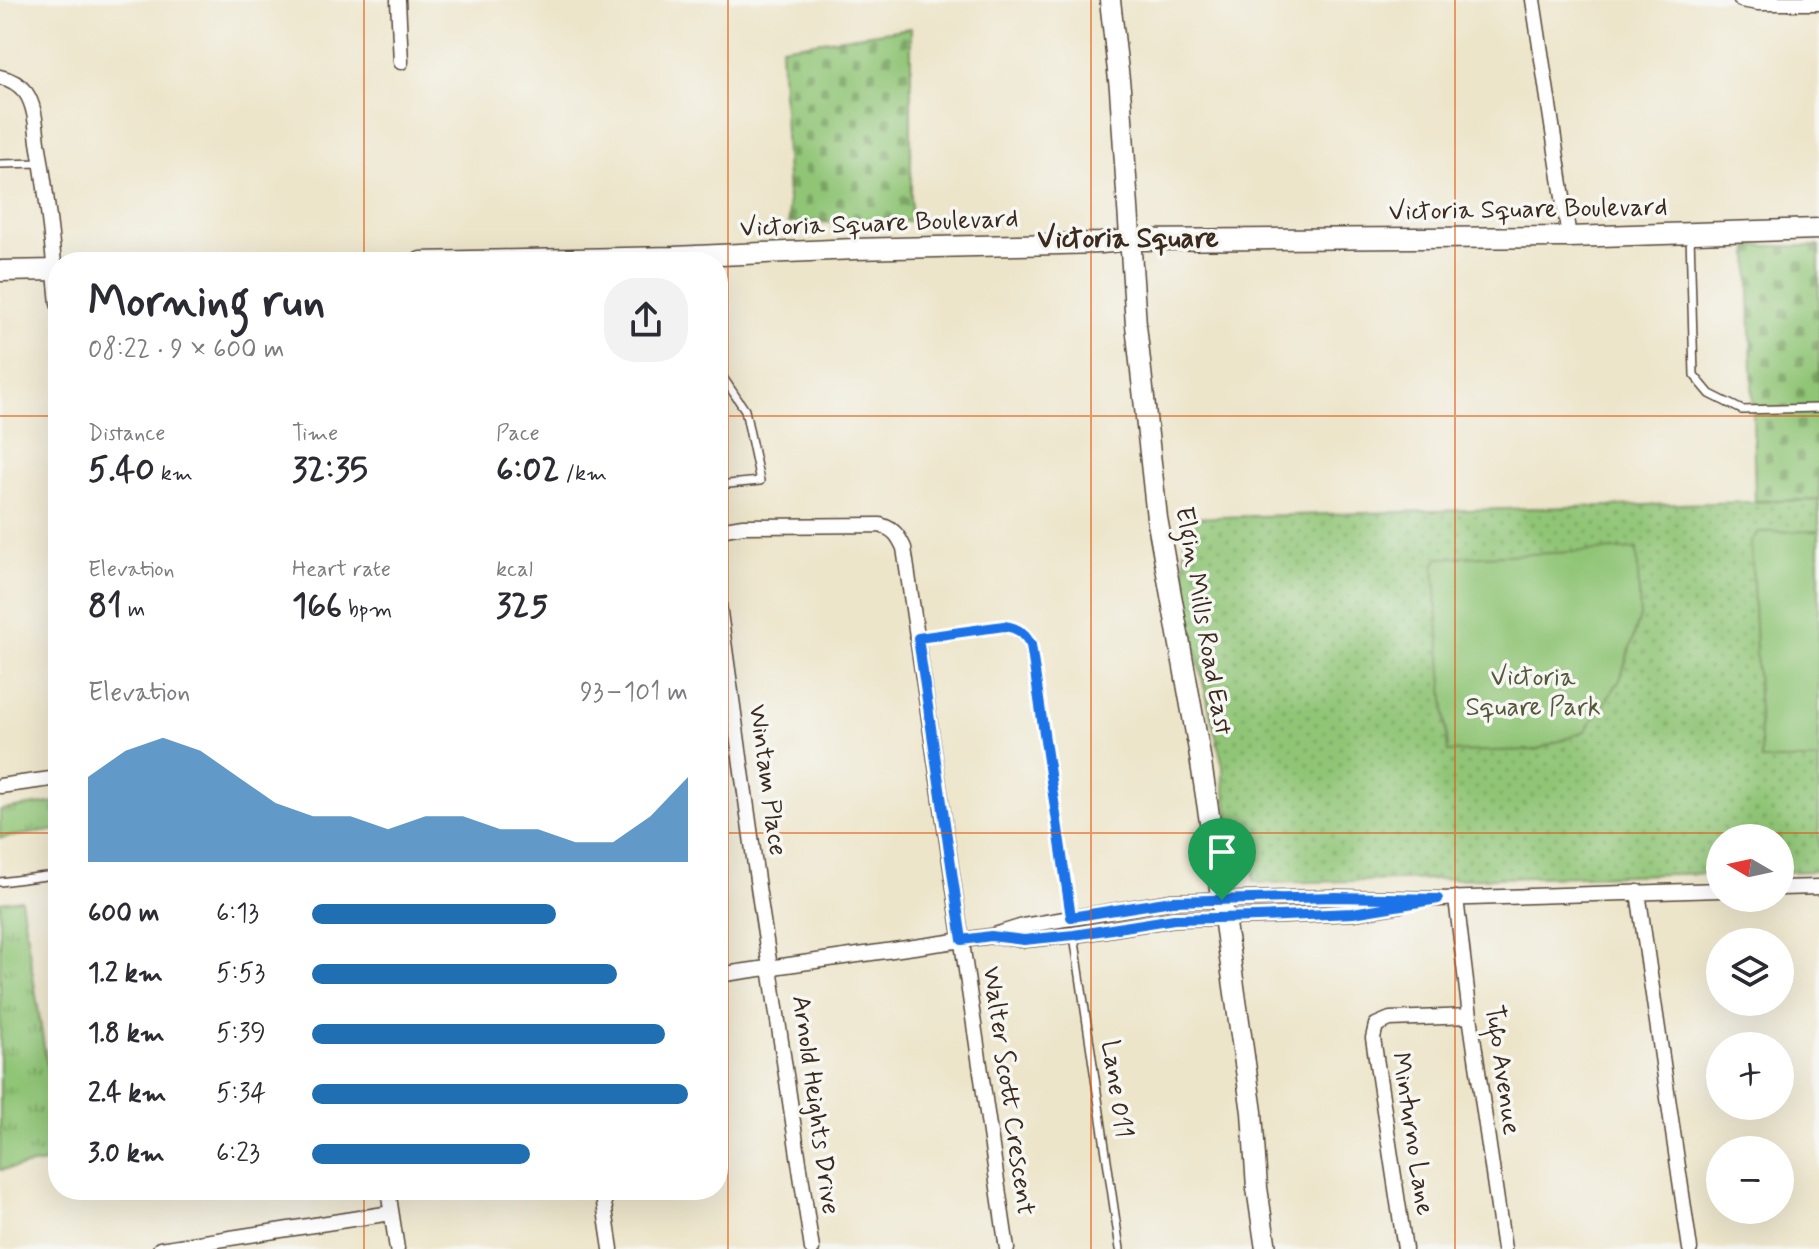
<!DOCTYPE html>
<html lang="en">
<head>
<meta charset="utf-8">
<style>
	:root { --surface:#fff; --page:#f2f2f3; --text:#2b2b33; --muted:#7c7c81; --accent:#1f6fb2 }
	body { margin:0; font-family:Mynerve,sans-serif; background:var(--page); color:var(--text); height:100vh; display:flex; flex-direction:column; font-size:30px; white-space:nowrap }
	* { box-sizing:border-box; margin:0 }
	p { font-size:26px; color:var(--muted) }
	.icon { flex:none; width:44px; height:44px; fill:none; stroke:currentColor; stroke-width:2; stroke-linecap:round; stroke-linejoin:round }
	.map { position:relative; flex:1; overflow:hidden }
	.side { position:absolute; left:48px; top:252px; width:680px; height:948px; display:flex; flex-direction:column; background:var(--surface); border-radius:32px; box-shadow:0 8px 32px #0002 }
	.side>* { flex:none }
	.needle { width:52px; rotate:279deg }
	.fabs { position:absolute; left:1706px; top:824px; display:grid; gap:16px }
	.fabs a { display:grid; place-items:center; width:88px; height:88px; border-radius:50%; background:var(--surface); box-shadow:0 8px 32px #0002; font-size:40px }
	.pin { position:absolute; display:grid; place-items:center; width:68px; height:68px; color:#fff; margin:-82px -34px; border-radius:50% 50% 50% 0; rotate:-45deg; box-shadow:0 0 8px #0007 }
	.pin .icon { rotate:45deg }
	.round { display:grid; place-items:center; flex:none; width:84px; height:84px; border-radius:32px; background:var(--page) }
	.headline { display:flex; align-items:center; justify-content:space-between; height:136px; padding:0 40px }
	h1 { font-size:44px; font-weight:800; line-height:60px }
	.metrics { display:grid; grid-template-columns:repeat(3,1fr); gap:12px; height:136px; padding:8px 40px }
	.metrics div { display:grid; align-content:center }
	.metrics b { font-size:34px; font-weight:800 }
	.metrics small { font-size:22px; font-weight:400 }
	.metrics p { font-size:22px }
	.chart { height:224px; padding:16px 40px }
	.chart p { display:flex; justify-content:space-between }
	.chart svg { width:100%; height:144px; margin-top:8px; fill:var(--accent); opacity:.7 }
	ul { padding:0 40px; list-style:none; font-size:26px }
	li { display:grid; grid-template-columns:128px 96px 1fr; align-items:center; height:60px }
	li i { height:20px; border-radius:10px; background:var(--accent) }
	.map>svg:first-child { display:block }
	.grass { fill:url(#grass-tufts); stroke:#66784a; stroke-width:2 }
	.cemetery { fill:url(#cemetery-stones); stroke:#66784a; stroke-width:2 }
	.park { fill:url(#park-dots); stroke:#66784a; stroke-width:2 }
	.pitch { fill:#90c576; stroke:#66784a; stroke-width:2 }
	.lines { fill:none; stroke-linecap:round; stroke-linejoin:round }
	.lane-casing { stroke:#564638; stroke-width:10 }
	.street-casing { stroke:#564638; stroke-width:17 }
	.secondary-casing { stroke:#564638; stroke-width:23 }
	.lane { stroke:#fff; stroke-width:7 }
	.street { stroke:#fff; stroke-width:14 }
	.secondary { stroke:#fff; stroke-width:20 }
	.route-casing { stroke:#fff; stroke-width:16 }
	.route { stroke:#1a73e8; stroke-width:10 }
	.grid { fill:none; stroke:#df570d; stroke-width:2; stroke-opacity:0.55 }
	.labels { text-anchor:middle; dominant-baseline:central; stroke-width:7; stroke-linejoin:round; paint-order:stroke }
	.street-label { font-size:26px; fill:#3b2a1e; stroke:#f6f6f2 }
	.park-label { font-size:26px; fill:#545838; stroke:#f6f6f2 }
	.neighbourhood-label { font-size:28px; font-weight:bold; fill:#3b2a1e; stroke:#f6f6f2 }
</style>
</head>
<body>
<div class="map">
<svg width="1819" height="1249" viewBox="0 0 1819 1249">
	<defs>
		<pattern id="grass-tufts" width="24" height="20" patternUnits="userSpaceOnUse" patternTransform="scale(2)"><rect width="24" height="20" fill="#90c576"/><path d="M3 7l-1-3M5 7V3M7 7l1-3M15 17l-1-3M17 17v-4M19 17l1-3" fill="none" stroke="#77a060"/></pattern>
		<pattern id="cemetery-stones" width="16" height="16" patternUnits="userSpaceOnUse" patternTransform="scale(2)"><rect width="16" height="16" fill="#90c576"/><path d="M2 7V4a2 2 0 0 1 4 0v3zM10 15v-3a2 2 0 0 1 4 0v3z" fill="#77a060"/></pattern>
		<pattern id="park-dots" width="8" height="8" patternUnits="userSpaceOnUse" patternTransform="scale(2)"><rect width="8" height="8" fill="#90c576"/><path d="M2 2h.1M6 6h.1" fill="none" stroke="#77a060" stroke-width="1.8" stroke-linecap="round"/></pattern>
	</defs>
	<rect width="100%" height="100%" fill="#f6f6f2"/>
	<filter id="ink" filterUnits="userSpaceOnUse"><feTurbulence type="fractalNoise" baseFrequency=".0125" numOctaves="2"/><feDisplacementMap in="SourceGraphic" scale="16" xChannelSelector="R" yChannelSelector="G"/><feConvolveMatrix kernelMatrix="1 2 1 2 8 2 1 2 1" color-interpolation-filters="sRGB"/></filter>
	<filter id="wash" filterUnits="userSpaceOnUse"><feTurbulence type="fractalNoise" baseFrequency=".006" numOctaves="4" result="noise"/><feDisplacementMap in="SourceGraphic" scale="32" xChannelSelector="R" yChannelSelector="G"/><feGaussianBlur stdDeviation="1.8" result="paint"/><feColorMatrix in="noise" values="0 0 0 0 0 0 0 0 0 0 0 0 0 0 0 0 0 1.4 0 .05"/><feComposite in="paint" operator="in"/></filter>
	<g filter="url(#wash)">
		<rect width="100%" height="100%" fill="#ede5ca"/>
		<path class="grass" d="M58 802V830L0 838V810Z
			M21 899 56 1123 58 1127V1161L0 1170V902Z"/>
		<path class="cemetery" d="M911 28V221L789 223 781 47Z
			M1749 246H1819V500L1755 501Z"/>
		<path class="park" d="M1819 500V871L1780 872V838H1720V873L1264 883 1254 882 1253 867 1244 860 1242 854 1235 856 1223 780V766L1185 605 1184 518Z"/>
		<path class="pitch" d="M1819 531V760H1761L1751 541 1759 532Z
			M1637 549 1640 616 1620 680 1585 731 1536 750 1448 752 1434 565 1439 558Z"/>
	</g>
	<g filter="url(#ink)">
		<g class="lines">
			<g class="lane-casing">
				<path id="lane" d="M0 164 41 163
					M1690 235 1694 375 1710 394 1742 410 1819 408
					M718 370 745 410 760 481 718 485
					M918 638 1004 626C1021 628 1023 631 1031 645L1071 917
					M0 882 46 876
					M1074 935 1120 1249"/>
			</g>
			<g class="street-casing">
				<path id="street" d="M398 0 401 62
					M1533 0 1569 237
					M1741 0 1758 3H1819
					M0 77C10 79 20 85 26 93 35 106 36 126 38 142 47 195 53 249 58 304
					M718 535 725 529 743 526 880 525C894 529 898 535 904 548L1007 1249
					M718 598 758 887 812 1249
					M0 786 58 778
					M1780 888 1819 887
					M1638 892 1690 1249
					M1456 898 1470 1016 1504 1249
					M996 936 1024 940 1074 935 1174 919 1258 917 1353 913 1400 905
					M718 975 991 936 1023 926 1172 901 1335 897 1438 899 1720 890
					M388 1190 397 1249
					M602 1190 611 1249
					M160 1249 391 1213
					M1405 1249 1373 1038 1376 1025 1390 1019 1470 1016"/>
			</g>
			<g class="secondary-casing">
				<path id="secondary" d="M1110 0 1120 89 1136 325 1157 518 1199 750 1216 861 1252 1112 1257 1188 1266 1249
					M421 262 674 257 855 249 1101 243 1130 240 1569 237 1819 229
					M0 271 58 270"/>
			</g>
			<use href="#lane" class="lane"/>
			<use href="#street" class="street"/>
			<use href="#secondary" class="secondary"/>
		</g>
	</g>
	<g class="lines" filter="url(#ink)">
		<g class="route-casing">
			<path id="route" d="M1004 626C1019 628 1024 633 1031 645L1071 917 1172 901 1335 897 1438 899 1353 913 1258 917 1174 919 1074 935 1024 940 991 936 962 940 918 638Z"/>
		</g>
		<use href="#route" class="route"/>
	</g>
	<path class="grid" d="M364 0V262M728 0V1249M1091 0V1249M1455 0V1249M0 416H58M718 416H1819M0 833H58M718 833H1819M364 1190V1249"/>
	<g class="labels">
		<g class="street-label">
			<text transform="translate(1528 210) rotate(-1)">Victoria Square Boulevard</text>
			<text transform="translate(879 224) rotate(-2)">Victoria Square Boulevard</text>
			<text transform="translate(1203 621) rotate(80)">Elgin Mills Road East</text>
			<text transform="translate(767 780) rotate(82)">Wintam Place</text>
			<text transform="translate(1502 1070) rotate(82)">Tufo Avenue</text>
			<text transform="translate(1116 1089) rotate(82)">Lane 011</text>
			<text transform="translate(1008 1091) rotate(82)">Walter Scott Crescent</text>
			<text transform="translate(815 1105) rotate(82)">Arnold Heights Drive</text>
			<text transform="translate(1412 1134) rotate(81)">Minturno Lane</text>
		</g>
		<g class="park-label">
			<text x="1533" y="678">Victoria<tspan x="1533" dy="30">Square Park</tspan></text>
		</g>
		<g class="neighbourhood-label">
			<text x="1128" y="239">Victoria Square</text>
		</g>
	</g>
</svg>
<div class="fabs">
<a><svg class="needle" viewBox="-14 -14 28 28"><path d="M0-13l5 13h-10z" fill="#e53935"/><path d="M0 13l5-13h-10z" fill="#7c7c81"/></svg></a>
<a><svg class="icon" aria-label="layers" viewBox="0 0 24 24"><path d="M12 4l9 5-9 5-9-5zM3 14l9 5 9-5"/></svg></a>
<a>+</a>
<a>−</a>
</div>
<div class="pin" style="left:1222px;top:900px;background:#1e9e55"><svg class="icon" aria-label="arrive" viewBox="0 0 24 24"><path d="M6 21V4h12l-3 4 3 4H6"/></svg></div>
<section class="side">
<div class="headline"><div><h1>Morning run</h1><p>08:22 · 9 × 600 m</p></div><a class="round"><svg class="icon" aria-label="share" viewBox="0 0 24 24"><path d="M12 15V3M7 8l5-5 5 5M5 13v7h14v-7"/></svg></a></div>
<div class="metrics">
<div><p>Distance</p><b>5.40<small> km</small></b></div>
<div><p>Time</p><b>32:35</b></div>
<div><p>Pace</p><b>6:02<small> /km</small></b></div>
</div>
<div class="metrics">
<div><p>Elevation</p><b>81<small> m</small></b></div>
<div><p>Heart rate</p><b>166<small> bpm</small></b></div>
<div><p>kcal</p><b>325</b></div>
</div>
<div class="chart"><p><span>Elevation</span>93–101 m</p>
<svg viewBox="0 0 160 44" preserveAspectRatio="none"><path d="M0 44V18L10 10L20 6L30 10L40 18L50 26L60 30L70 30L80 34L90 30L100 30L110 34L120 34L130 38L140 38L150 30L160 18V44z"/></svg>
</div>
<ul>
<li><b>600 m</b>6:13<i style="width:65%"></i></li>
<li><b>1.2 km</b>5:53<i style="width:81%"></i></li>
<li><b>1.8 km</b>5:39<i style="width:94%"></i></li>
<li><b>2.4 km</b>5:34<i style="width:100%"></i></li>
<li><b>3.0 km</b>6:23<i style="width:58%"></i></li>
</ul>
</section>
</div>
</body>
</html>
